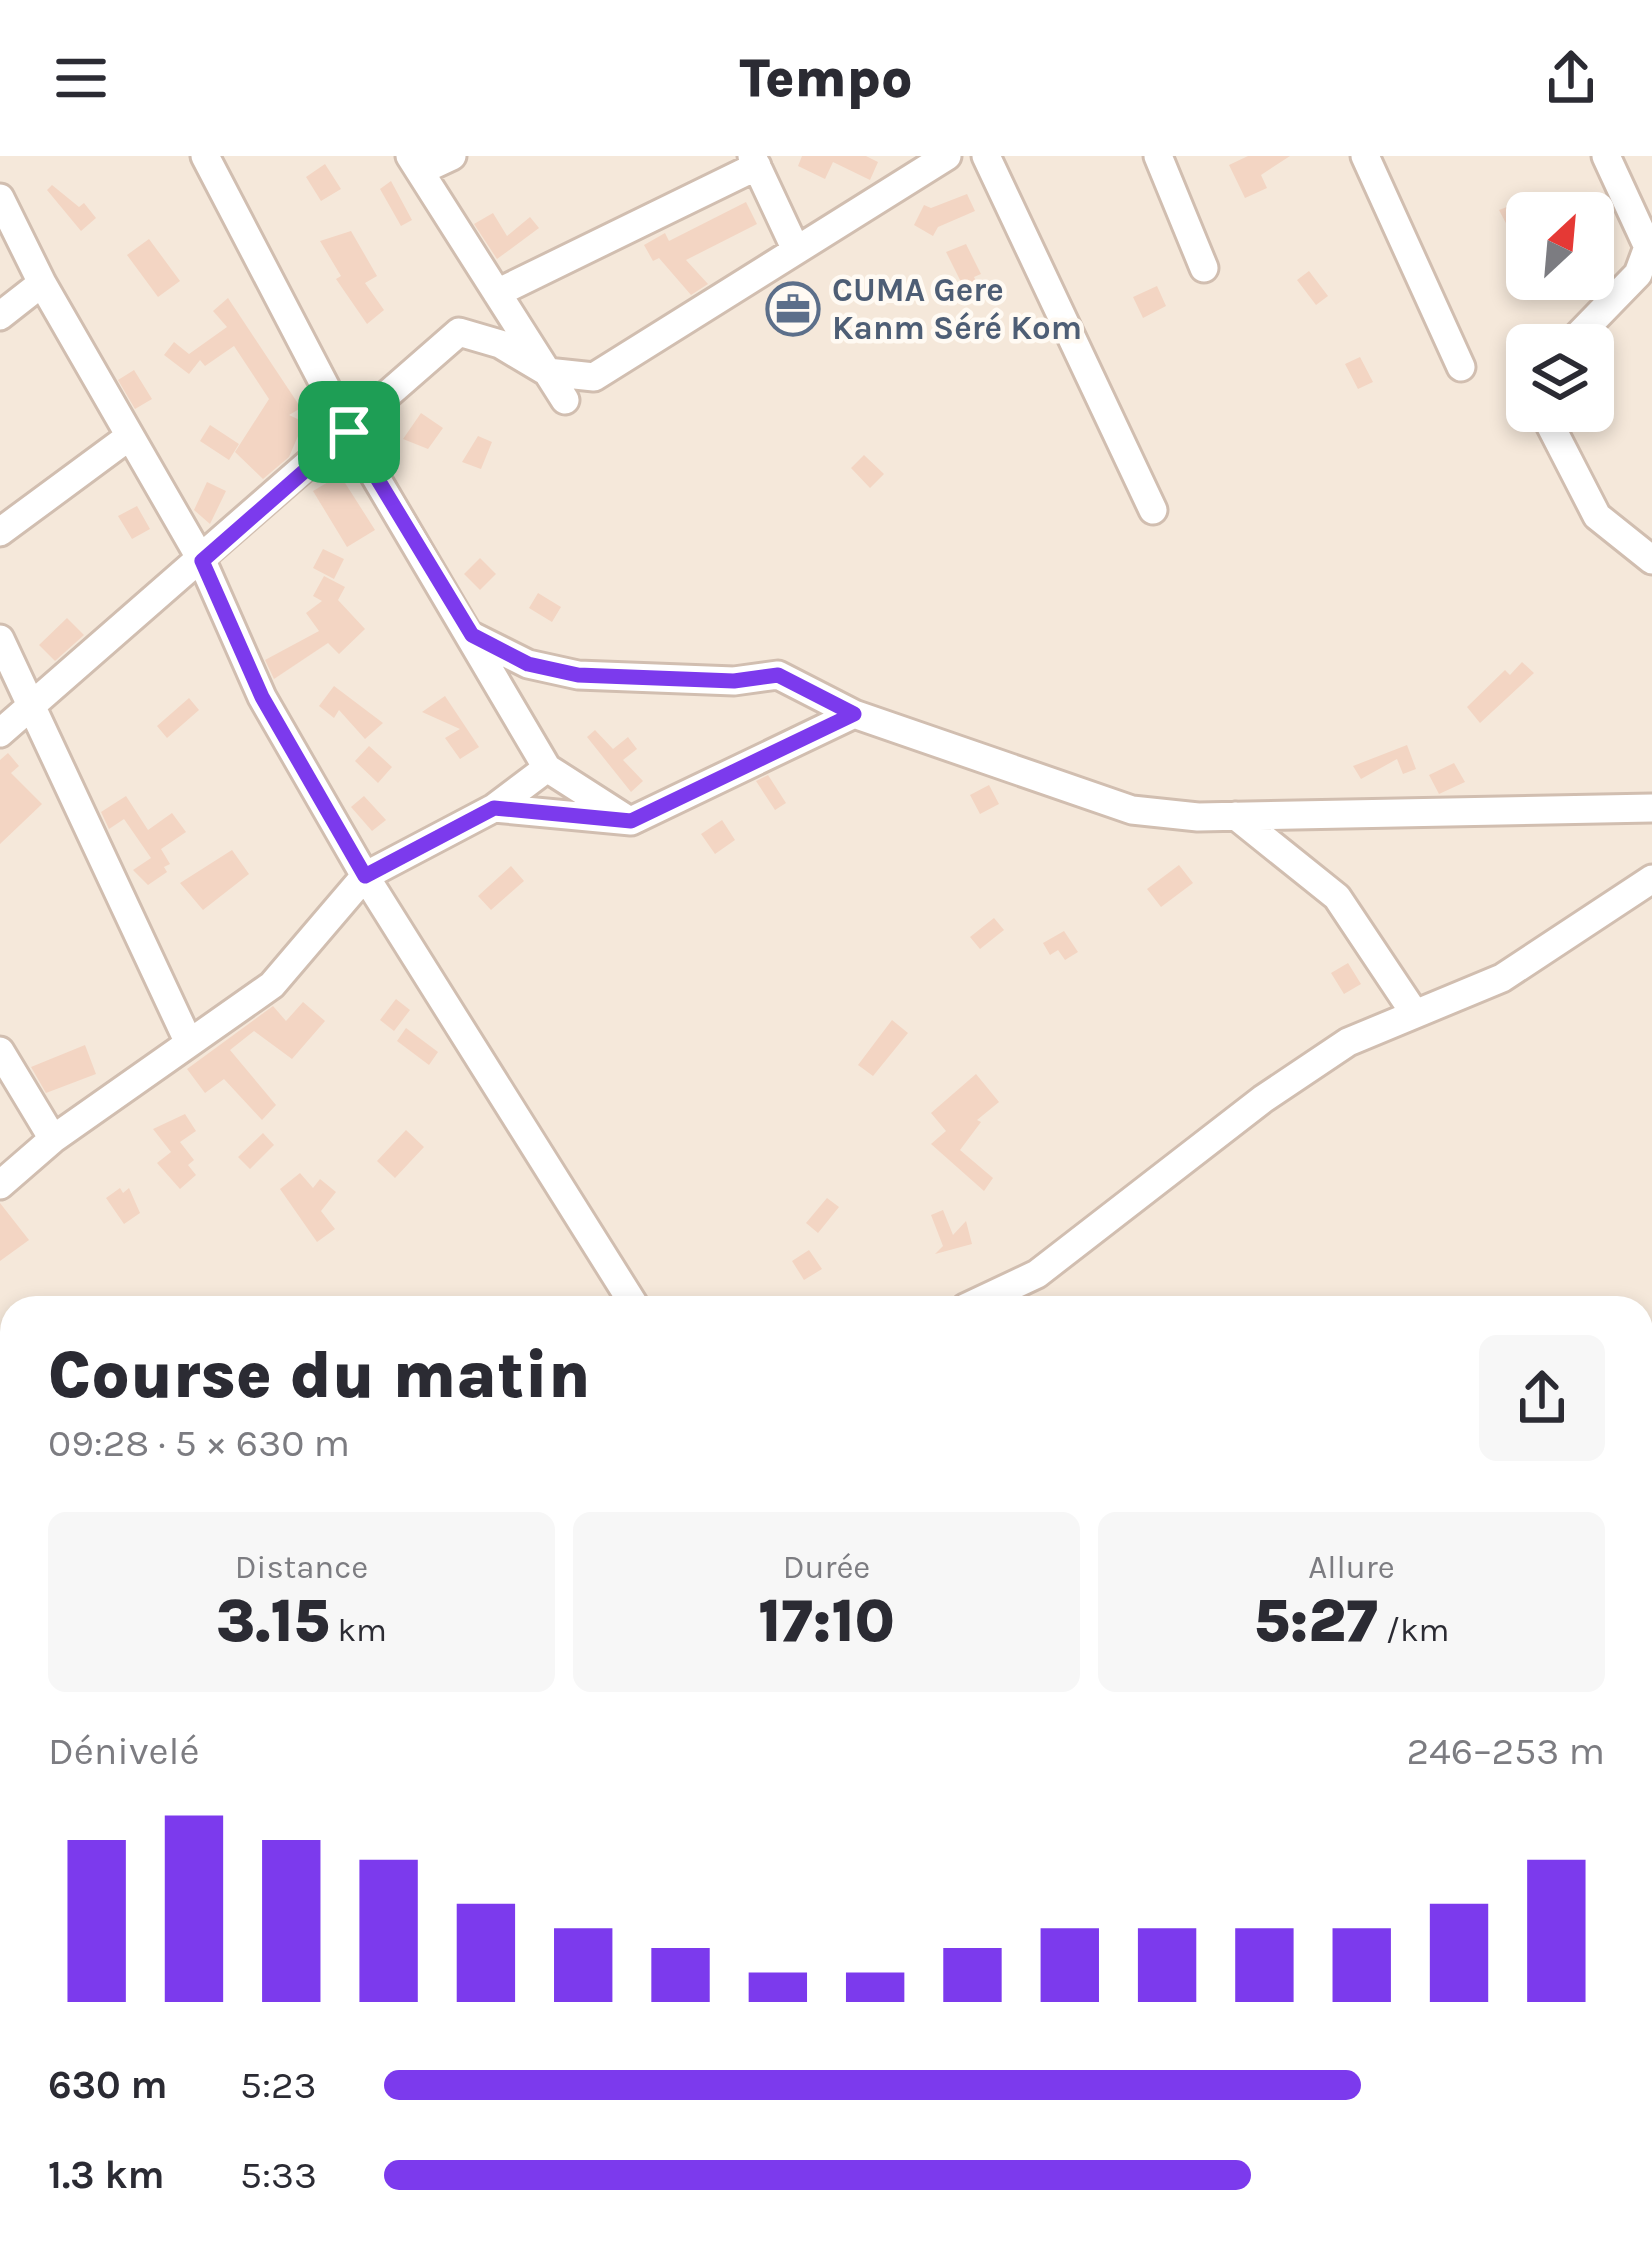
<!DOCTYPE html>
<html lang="fr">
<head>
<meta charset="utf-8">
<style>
	:root { --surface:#fff; --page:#f7f7f7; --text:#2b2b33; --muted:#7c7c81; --accent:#7c3aed }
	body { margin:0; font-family:Karla,sans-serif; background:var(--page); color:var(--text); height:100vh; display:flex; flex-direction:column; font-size:45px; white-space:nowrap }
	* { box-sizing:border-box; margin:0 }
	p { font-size:39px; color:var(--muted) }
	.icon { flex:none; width:66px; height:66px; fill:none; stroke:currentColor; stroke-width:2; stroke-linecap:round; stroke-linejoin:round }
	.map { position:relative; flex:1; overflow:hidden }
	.side { position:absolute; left:0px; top:1140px; width:1653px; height:948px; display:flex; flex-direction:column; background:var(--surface); border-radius:36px 36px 0 0; box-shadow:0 6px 18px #0003 }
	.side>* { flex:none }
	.needle { width:78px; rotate:26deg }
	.fabs { position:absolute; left:1506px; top:36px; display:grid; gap:24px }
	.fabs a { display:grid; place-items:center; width:108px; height:108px; border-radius:18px; background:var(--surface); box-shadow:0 6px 18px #0003; font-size:60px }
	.pin { position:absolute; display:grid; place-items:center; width:102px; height:102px; color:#fff; margin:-51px; border-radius:24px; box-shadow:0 6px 18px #0006 }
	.round { display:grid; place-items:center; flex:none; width:126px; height:126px; border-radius:18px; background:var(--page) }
	.head { display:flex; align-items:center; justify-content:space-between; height:204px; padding:0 48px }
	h1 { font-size:66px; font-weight:800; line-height:90px }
	.figures { display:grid; grid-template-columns:repeat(3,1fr); gap:18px; height:204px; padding:12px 48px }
	.figures div { display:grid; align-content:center; border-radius:18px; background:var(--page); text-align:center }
	.figures b { font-size:60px; font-weight:800 }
	.figures small { font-size:33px; font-weight:400 }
	.figures p { font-size:33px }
	.chart { height:336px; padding:24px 48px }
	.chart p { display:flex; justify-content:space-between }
	.chart svg { width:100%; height:216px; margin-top:12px; stroke:var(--accent); stroke-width:6 }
	ul { padding:0 48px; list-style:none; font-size:39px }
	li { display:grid; grid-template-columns:192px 144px 1fr; align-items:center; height:90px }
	li i { height:30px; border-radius:15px; background:var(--accent) }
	header { display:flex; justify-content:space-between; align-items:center; height:156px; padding:0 48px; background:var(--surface); font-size:54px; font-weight:800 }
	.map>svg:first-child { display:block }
	.residential { fill:#f5e8da; fill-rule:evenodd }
	.building { fill:#f3d5c3 }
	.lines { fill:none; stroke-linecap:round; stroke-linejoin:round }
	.minor-casing { stroke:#d1beb0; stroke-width:33 }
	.minor { stroke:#fff; stroke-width:27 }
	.route-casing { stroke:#fff; stroke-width:24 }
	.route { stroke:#7c3aed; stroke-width:15 }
	.labels { text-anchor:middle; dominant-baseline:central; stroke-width:9; stroke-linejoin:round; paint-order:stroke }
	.service-label { font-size:33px; font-weight:bold; fill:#4e5e75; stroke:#fffaf3; text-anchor:start }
</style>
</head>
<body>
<header><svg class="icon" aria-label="menu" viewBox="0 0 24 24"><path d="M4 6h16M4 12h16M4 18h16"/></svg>Tempo<svg class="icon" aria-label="share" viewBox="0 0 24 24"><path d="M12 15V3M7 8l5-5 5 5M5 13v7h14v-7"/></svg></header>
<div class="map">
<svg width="1652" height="2088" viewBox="0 0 1652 2088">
	<rect width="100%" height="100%" fill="#fdf6ec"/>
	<path class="residential" d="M0 0H1652V1782L1641 1794V1152H12V2076H1387L1375 2088H0ZM1527 57H1593V123H1527ZM1527 189H1593V255H1527Z"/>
	<path class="building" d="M802 0H866L878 6 870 24 833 6 825 23 798 10Z
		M1248 0H1290L1261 19 1267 32 1245 42 1229 9Z
		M325 8 341 33 321 45 306 21Z
		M391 25 412 64 401 70 380 33Z
		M52 29 79 51 84 47 96 62 81 75 47 34Z
		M967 38 975 55 938 71 933 80 914 69 924 49 931 52Z
		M746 46 757 68 686 104 708 128 691 139 659 102 653 105 644 89 665 77 669 85Z
		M1520 46 1527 86 1519 92 1499 54Z
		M493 57 507 80 530 61 539 72 497 103 474 68Z
		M351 75 377 120 365 127 384 154 367 168 336 123 341 120 320 85Z
		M149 83 180 125 158 141 127 99Z
		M966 88 981 118 974 121 977 127 965 134 946 96Z
		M1309 115 1328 140 1316 149 1297 124Z
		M1157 130 1166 150 1143 162 1133 141Z
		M807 133 818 152 777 175 767 156Z
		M228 142 301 252 289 259 304 266 289 301 263 323 235 296 269 243 234 190 205 210 200 204 189 218 164 199 174 186 189 198 227 171 213 155Z
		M1360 201 1373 226 1358 233 1345 208Z
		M134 214 152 243 135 253 118 224Z
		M421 257 443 272 428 293 403 283Z
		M210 269 239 288 229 304 200 285Z
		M478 280 492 286 481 313 462 306Z
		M864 299 884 318 870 332 851 312Z
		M340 319 375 374 347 391 313 335Z
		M207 326 226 335 210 368 194 354Z
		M137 350 150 373 132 383 118 360Z
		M323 393 344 403 334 423 313 412Z
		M480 402 496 418 480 434 464 418Z
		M324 420 345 431 338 444 365 473 339 498 328 487 274 523 265 504 319 475 306 457 322 445 313 440Z
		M538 437 561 451 552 466 529 452Z
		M67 462 84 479 55 505 39 489Z
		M1522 506 1534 517 1480 567 1467 551 1505 514 1510 519Z
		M334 530 383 567 365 583 339 554 334 562 319 550Z
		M445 540 479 591 460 603 445 582 460 573 422 556Z
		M189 542 199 554 167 582 157 570Z
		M595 574 613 593 628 581 637 593 623 604 643 625 631 636 587 581Z
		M1407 589 1416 613 1403 618 1397 603 1361 623 1353 610Z
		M369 590 392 611 378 627 355 605Z
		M8 597 19 610 11 617 42 648 0 688V604Z
		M1454 607 1465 626 1439 638 1429 619Z
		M768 619 786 647 775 654 756 625Z
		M989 629 999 648 980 658 970 639Z
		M126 640 148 674 172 657 186 676 161 693 170 708 164 711 167 716 148 729 133 714 151 702 124 663 109 673 101 656Z
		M364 640 386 664 372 675 351 651Z
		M722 664 735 684 715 698 701 678Z
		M232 694 249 718 203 754 180 727Z
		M1179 709 1193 727 1161 751 1147 733Z
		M511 710 524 725 491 754 478 740Z
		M994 762 1004 774 980 793 970 781Z
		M1064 775 1078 796 1065 804 1058 794 1050 799 1043 787Z
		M1348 807 1361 828 1344 838 1331 817Z
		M396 843 410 854 394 875 380 864Z
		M303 846 325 865 292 903 254 875 230 894 276 949 262 964 224 923 205 937 187 913 273 850 286 865Z
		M892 864 908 877 873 920 858 909Z
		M406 872 438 896 429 909 397 885Z
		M85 889 96 918 46 937 31 911Z
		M976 918 999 946 977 964 981 966 960 994 993 1022 984 1035 931 988 946 975 931 957Z
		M185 958 196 975 180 986 194 1004 188 1009 196 1019 180 1033 157 1007 171 996 153 973Z
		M406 974 424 991 395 1022 377 1005Z
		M263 977 274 989 250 1013 238 1001Z
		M300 1017 313 1032 320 1023 336 1036 321 1055 335 1073 317 1086 280 1033Z
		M120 1032 123 1037 129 1032 140 1057 124 1068 106 1042Z
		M827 1042 839 1051 818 1077 806 1067Z
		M0 1047 29 1084 0 1105Z
		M943 1054 953 1079 966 1065 972 1088 935 1098 943 1090 931 1059Z
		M809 1094 822 1113 804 1124 792 1105Z"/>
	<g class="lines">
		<g class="minor-casing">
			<path id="minor" d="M205 0 349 276 547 612 625 662
				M410 0 565 244
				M752 0 796 94
				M986 0 1153 354
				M1158 0 1204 112
				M1365 0 1461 211
				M420 15 452 0
				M0 42 42 127 202 405 262 541 365 720 636 1152
				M497 137 757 10
				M0 160 42 127
				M1569 189 1638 118 1648 91 1606 0
				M1543 255 1597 360 1652 404
				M0 376 130 280
				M472 480 528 508 578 519 734 525 778 519 854 558
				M0 483 189 887
				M0 577 459 176 500 188 547 216 594 221 947 0
				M494 652 547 612
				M1236 660 1337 741 1415 858
				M0 895 53 983
				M0 1029 53 983 272 829 365 720 494 652 631 665 854 558 1132 654 1198 661 1652 652
				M965 1152 1037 1118 1263 943 1348 886 1502 822 1652 723
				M0 1482 12 1477
				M0 1498 12 1517"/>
		</g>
		<use href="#minor" class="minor"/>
	</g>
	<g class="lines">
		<g class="route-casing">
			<path id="route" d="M349 276 472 479 528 508 578 519 734 525 778 519 854 558 631 665 494 652 365 720 262 541 202 405Z"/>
		</g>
		<use href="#route" class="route"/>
	</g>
	<defs>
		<g id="office-ring" transform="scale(2.7)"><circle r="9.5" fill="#fffaf3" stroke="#5c6f8a" stroke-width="1.5"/><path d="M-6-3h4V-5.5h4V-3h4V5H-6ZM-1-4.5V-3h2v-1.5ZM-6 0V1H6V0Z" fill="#5c6f8a"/></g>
	</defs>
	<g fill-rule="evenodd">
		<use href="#office-ring" x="793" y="153"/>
	</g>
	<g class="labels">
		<g class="service-label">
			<text x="832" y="134">CUMA Gere<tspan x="832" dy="38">Kanm Séré Kom</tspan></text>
		</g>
	</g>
</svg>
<div class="fabs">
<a><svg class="needle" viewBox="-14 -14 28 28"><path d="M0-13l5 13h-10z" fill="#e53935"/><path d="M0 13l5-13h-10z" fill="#7c7c81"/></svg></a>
<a><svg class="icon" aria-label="layers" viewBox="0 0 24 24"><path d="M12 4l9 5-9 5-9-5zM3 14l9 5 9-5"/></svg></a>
</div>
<div class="pin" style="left:349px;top:276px;background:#1e9e55"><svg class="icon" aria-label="arrive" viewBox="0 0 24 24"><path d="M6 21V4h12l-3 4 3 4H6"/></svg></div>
<section class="side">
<div class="head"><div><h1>Course du matin</h1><p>09:28 · 5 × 630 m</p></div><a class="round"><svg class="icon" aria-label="share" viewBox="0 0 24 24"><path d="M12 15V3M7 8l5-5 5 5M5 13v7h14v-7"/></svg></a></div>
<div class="figures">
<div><p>Distance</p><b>3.15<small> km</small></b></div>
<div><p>Durée</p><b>17:10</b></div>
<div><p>Allure</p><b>5:27<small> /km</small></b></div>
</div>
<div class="chart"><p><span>Dénivelé</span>246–253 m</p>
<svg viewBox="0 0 160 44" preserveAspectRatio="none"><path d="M5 44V11M15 44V6M25 44V11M35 44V15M45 44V24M55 44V29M65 44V33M75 44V38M85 44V38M95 44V33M105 44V29M115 44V29M125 44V29M135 44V29M145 44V24M155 44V15"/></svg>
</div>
<ul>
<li><b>630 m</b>5:23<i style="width:80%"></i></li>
<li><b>1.3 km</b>5:33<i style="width:71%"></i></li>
</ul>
</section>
</div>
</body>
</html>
